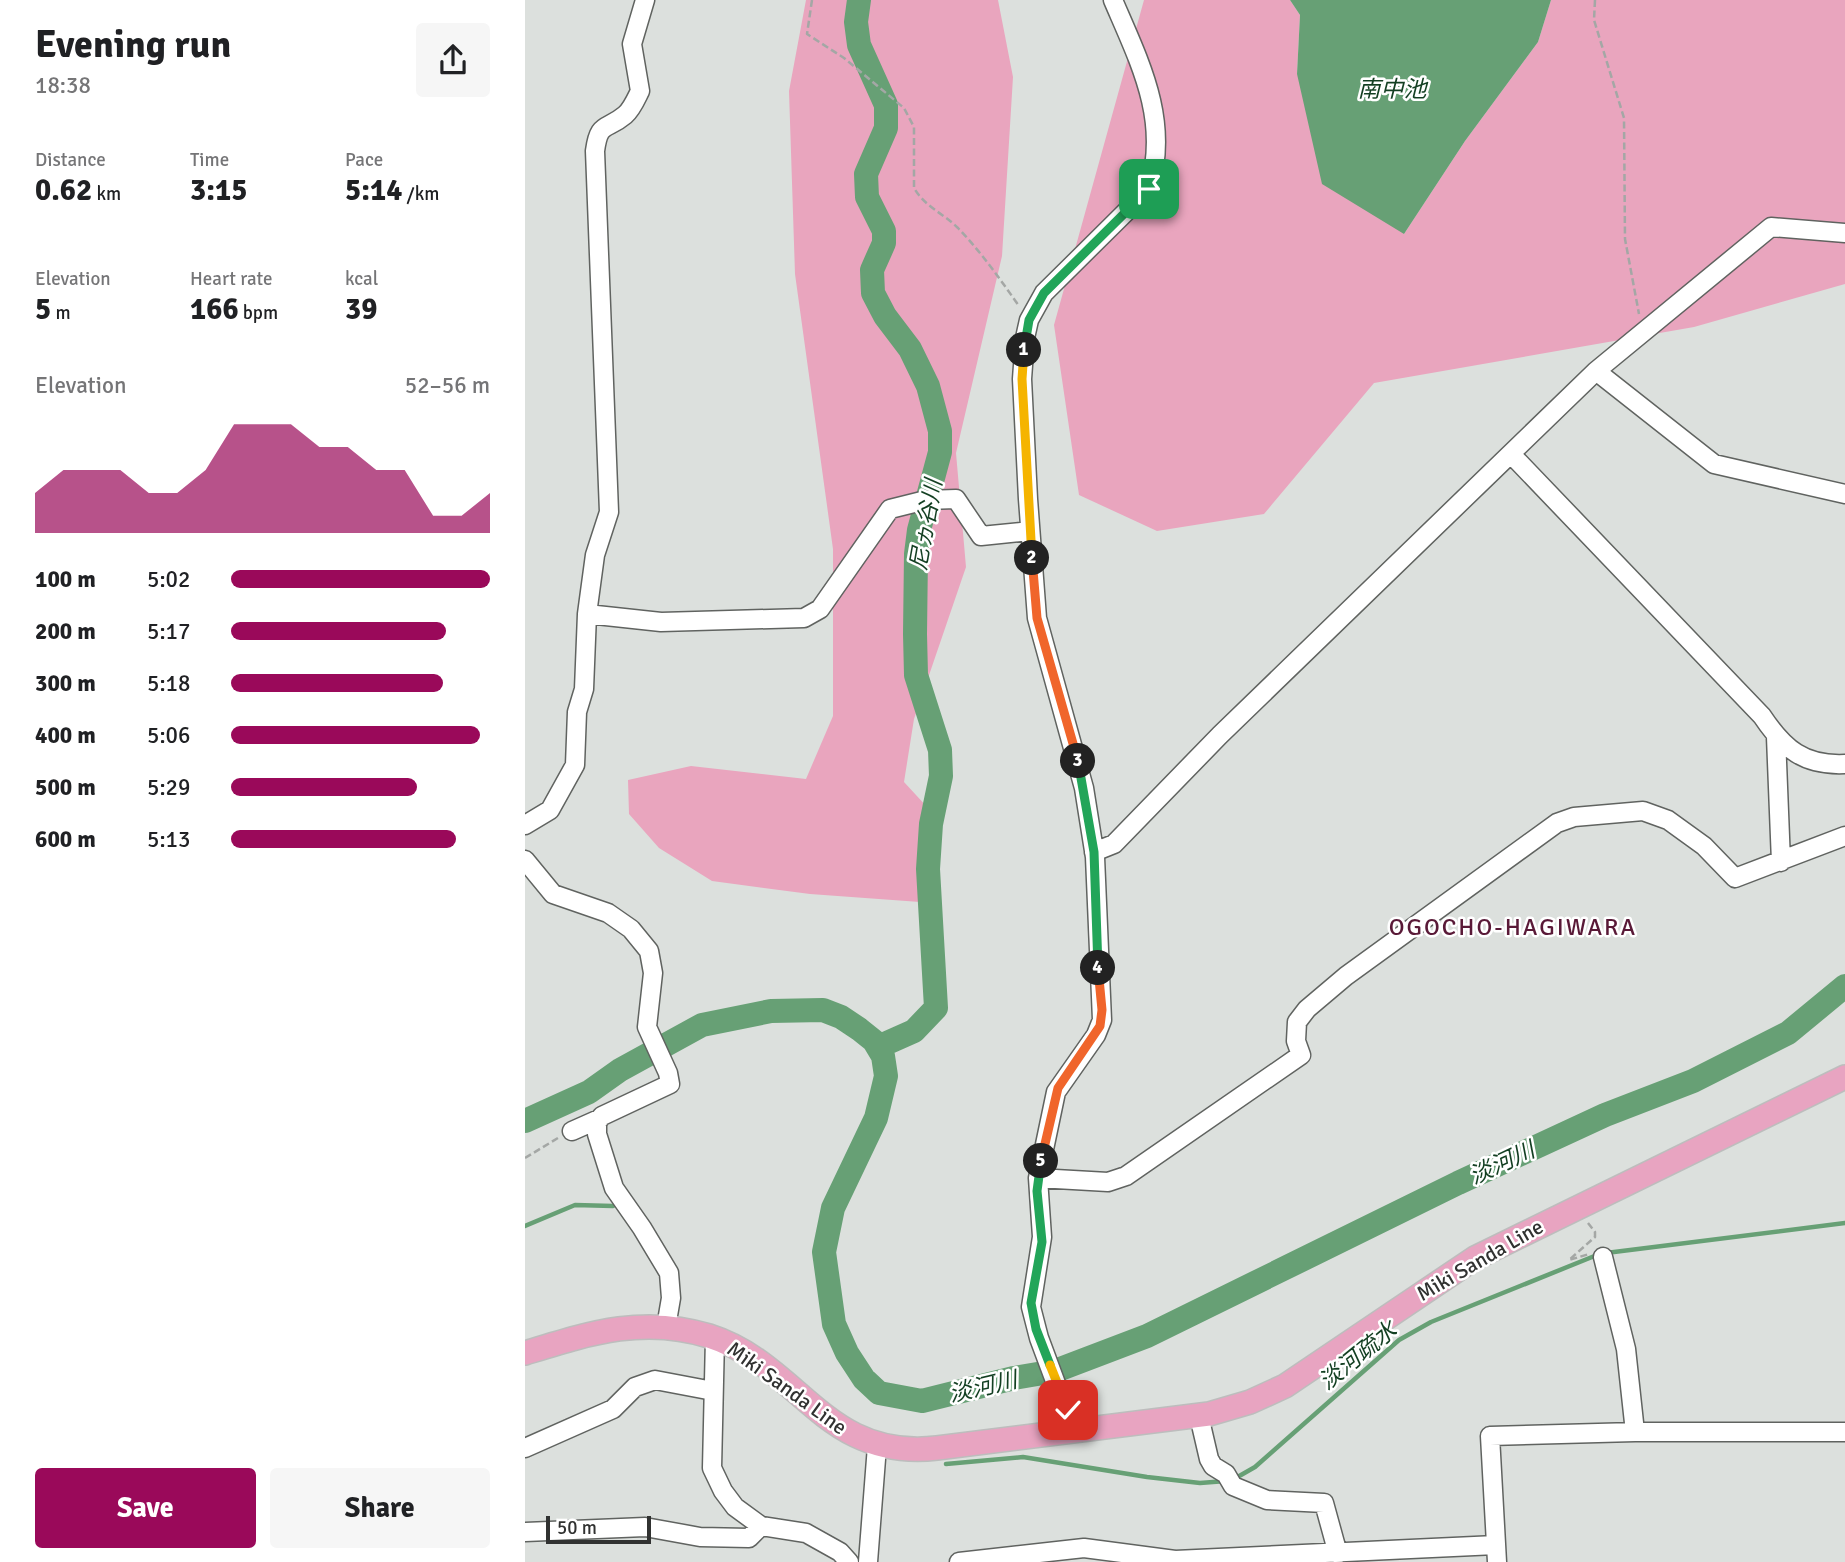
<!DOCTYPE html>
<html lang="en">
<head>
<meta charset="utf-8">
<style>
	:root { --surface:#fff; --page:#f6f6f6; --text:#202124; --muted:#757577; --accent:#9a095a }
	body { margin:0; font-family:Signika,"Noto Sans JP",sans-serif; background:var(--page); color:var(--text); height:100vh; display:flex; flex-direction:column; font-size:26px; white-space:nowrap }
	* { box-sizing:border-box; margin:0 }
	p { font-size:23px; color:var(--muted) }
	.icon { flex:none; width:38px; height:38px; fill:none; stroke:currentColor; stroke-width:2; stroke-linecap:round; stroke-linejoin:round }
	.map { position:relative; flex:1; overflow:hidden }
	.drawer { display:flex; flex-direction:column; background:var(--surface); width:525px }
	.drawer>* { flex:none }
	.scale { position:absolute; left:21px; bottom:18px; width:105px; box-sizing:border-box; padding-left:7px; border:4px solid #313231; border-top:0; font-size:19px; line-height:24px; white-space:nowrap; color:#313231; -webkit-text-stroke:5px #fff; paint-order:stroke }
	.pin { position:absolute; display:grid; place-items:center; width:60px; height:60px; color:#fff; margin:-30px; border-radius:14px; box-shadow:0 4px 10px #0006 }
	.km { position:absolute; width:35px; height:35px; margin:-18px; border-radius:50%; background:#222; color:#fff; font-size:19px; line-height:35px; text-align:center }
	.round { display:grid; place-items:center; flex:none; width:74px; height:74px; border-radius:7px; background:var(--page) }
	.overview { display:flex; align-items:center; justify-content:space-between; height:119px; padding:0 35px }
	h1 { font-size:38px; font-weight:800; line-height:52px }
	.metrics { display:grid; grid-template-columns:repeat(3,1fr); gap:10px; height:119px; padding:7px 35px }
	.metrics div { display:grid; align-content:center }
	.metrics b { font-size:30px; font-weight:800 }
	.metrics small { font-size:19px; font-weight:400 }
	.metrics p { font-size:19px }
	.chart { height:196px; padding:14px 35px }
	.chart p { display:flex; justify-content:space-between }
	.chart svg { width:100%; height:126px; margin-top:7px; fill:var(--accent); opacity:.7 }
	.cta { display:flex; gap:14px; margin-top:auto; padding:14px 35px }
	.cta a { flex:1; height:80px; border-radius:7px; background:var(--accent); color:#fff; font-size:28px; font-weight:800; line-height:80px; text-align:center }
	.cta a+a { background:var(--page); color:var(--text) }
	ul { padding:0 35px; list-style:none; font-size:23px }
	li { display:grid; grid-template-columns:112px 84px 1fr; align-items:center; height:52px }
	li i { height:18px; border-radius:9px; background:var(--accent) }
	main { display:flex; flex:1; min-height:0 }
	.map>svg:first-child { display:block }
	.green { fill:#e9a5be }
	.water { fill:#67a075 }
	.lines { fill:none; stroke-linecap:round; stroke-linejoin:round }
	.stream { stroke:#67a075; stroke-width:4.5 }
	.river { stroke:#67a075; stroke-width:24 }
	.minor-casing { stroke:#606360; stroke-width:21 }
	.major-casing { stroke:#bdbdbd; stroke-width:26 }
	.path { stroke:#a4a7a5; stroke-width:2.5; stroke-dasharray:7 3.5; stroke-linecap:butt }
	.minor { stroke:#fff; stroke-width:18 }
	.major { stroke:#e8a4c1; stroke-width:23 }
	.split-1-casing { stroke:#fff; stroke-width:14 }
	.split-2-casing { stroke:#fff; stroke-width:14 }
	.split-3-casing { stroke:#fff; stroke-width:14 }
	.split-4-casing { stroke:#fff; stroke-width:14 }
	.split-5-casing { stroke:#fff; stroke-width:14 }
	.split-6-casing { stroke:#fff; stroke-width:14 }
	.split-7-casing { stroke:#fff; stroke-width:14 }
	.split-1 { stroke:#22a559; stroke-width:9 }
	.split-2 { stroke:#f5b400; stroke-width:9 }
	.split-3 { stroke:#f0652b; stroke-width:9 }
	.split-4 { stroke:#22a559; stroke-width:9 }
	.split-5 { stroke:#f0652b; stroke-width:9 }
	.split-6 { stroke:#22a559; stroke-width:9 }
	.split-7 { stroke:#f5b400; stroke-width:9 }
	.labels { text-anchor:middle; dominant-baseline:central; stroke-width:5; stroke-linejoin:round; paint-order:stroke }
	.street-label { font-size:21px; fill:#313231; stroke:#fff }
	.water-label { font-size:23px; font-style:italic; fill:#133f22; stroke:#fff }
	.quarter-label { font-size:24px; letter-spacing:2px; fill:#591937; stroke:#fff }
</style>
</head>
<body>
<main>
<section class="drawer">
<div class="overview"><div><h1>Evening run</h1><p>18:38</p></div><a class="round"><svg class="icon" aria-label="share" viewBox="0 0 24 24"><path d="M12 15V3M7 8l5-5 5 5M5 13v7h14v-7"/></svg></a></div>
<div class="metrics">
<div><p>Distance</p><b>0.62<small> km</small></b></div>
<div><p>Time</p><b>3:15</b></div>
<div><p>Pace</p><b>5:14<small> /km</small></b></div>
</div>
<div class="metrics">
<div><p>Elevation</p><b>5<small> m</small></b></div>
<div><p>Heart rate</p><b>166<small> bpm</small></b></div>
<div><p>kcal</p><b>39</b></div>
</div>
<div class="chart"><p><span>Elevation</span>52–56 m</p>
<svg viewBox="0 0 160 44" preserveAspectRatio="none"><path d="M0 44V30L10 22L20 22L30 22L40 30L50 30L60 22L70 6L80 6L90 6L100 14L110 14L120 22L130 22L140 38L150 38L160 30V44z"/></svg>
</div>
<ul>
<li><b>100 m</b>5:02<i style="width:100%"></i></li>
<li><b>200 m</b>5:17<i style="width:83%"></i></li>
<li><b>300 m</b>5:18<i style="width:82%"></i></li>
<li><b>400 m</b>5:06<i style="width:96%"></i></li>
<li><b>500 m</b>5:29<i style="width:72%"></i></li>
<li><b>600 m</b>5:13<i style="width:87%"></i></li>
</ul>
<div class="cta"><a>Save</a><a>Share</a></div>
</section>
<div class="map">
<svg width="1320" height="1562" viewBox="0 0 1320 1562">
	<rect width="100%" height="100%" fill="#dce0dd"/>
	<path class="green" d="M281 0H473L488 77 477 256 431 453 441 567 389 719 379 782 415 821 395 902 285 894 187 881 134 848 104 814 103 780 166 766 281 779 308 716V549L270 274 264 91Z
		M619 0H765L775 15 772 74 879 234 940 141 1013 42 1026 0H1320V284L1169 327 849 383 739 514 632 531 554 495 529 325Z"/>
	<path class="water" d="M765 0H1026L1013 42 940 141 879 234 797 184 772 74 775 15Z"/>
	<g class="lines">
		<path class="stream" d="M0 1226 50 1205 88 1206
			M1081 1253 1320 1223
			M421 1464 498 1457 622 1477 675 1483 701 1481
			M709 1479 730 1467 874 1340 906 1322 1072 1255"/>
		<path class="river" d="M334 0 331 22 334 45 361 105V128L341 174 342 197 359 231V243L347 270 348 293 360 316 385 349 403 386 415 431V452L394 530 391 554 390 634 391 675 415 750 416 776 406 824 403 869 411 1008 389 1031 353 1047
			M0 1121 64 1092 95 1070 177 1025 246 1011 298 1010 316 1017 334 1029 349 1041 358 1056 361 1076 351 1118 308 1208 299 1252 309 1324 322 1353 339 1379 354 1393 397 1401 489 1378 530 1371 622 1336 933 1183 1080 1115 1168 1081 1263 1033 1320 986"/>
		<g class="minor-casing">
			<path id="minor" d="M1071 371 1189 464 1320 494
				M986 454 1237 716C1259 749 1279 766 1320 764
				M62 614 136 622 279 618 295 609 365 509 401 500 431 499 456 536 505 531
				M1251 737 1256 862
				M0 825 25 810 50 765 52 712 59 689 62 614 70 555 84 512 70 151C74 121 81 131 100 115 107 109 111 99 115 91L107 44 120 0
				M569 852 589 844 695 735 1071 371 1246 227 1320 233
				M0 860 28 894 83 913 106 929 124 951 128 973 122 1027 143 1073 145 1084 77 1116 72 1122V1134L89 1188 117 1228 144 1273 146 1298 141 1327
				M47 1131 74 1119
				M513 1178 583 1182 601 1176 776 1055 771 1041 772 1022 782 1009 821 976 1032 823 1049 817 1118 811 1143 820 1179 846 1210 878 1320 836
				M1078 1257 1101 1349 1110 1432
				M190 1338 187 1468 198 1491 210 1507 236 1526 281 1533 315 1552 324 1562
				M674 1416 684 1459 688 1466 701 1474 708 1486 742 1500 799 1503 813 1554
				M549 1432 514 1338 506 1307 517 1237 513 1178 531 1092 571 1035 577 1020 570 857 559 788 512 618 503 499 497 379 500 338 504 320 519 293 624 189C645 120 615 63 588 0
				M0 1448 88 1409 110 1387 130 1380 188 1391
				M0 1532 120 1527 175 1537 224 1538 236 1526
				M343 1562 352 1446
				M434 1562 559 1548 650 1560 971 1545
				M972 1562 965 1436 1110 1432H1320"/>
		</g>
		<g class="major-casing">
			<path id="major" d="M0 1353C62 1334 118 1315 184 1336 275 1365 299 1461 412 1448L684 1414 725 1402 760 1386 950 1258 1320 1077"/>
		</g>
		<path class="path" d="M287 0 282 34 319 58 379 108 389 127V188C400 207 418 213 433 228 456 252 475 279 494 306
			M1070 0 1069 20 1099 118 1100 239 1114 314
			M0 1158 33 1138
			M1063 1223 1070 1232V1237L1044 1260 1064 1254"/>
		<use href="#minor" class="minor"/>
		<use href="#major" class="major"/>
	</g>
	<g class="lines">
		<g class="split-1-casing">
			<path id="split-1" d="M499 350 504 320 519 293 624 189"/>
		</g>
		<g class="split-2-casing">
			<path id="split-2" d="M499 350 497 379 507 558"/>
		</g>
		<g class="split-3-casing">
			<path id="split-3" d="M507 558 512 618 553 761"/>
		</g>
		<g class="split-4-casing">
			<path id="split-4" d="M553 761 569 852 573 968"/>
		</g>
		<g class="split-5-casing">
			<path id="split-5" d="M516 1161 533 1088 575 1026 577 1010 573 968"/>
		</g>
		<g class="split-6-casing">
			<path id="split-6" d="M516 1161 512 1191 517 1242 506 1303 511 1329 525 1365"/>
		</g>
		<g class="split-7-casing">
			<path id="split-7" d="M525 1365 543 1410"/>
		</g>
		<use href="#split-1" class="split-1"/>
		<use href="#split-2" class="split-2"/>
		<use href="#split-3" class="split-3"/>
		<use href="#split-4" class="split-4"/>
		<use href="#split-5" class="split-5"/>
		<use href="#split-6" class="split-6"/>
		<use href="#split-7" class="split-7"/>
	</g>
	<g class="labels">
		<g class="street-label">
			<text transform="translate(955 1260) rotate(-30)">Miki Sanda Line</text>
			<text transform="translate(262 1388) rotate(36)">Miki Sanda Line</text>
		</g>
		<g class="water-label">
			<text x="867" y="89">南中池</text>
			<text transform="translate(401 525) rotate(-80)">尼ヵ谷川</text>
			<text transform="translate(977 1163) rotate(-25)">淡河川</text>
			<text transform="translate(833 1356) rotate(-39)">淡河疏水</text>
			<text transform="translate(458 1387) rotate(-13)">淡河川</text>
		</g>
		<g class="quarter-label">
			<text x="988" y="927">OGOCHO-HAGIWARA</text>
		</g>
	</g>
</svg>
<div class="scale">50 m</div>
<div class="pin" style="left:624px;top:189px;background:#1e9e55"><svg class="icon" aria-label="arrive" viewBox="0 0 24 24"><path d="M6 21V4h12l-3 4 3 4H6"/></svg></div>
<div class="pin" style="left:543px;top:1410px;background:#d93025"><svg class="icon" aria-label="check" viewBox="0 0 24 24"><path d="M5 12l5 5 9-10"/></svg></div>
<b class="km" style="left:499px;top:350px">1</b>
<b class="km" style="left:507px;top:558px">2</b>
<b class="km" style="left:553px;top:761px">3</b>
<b class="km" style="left:573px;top:968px">4</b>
<b class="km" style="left:516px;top:1161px">5</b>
</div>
</main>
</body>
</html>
